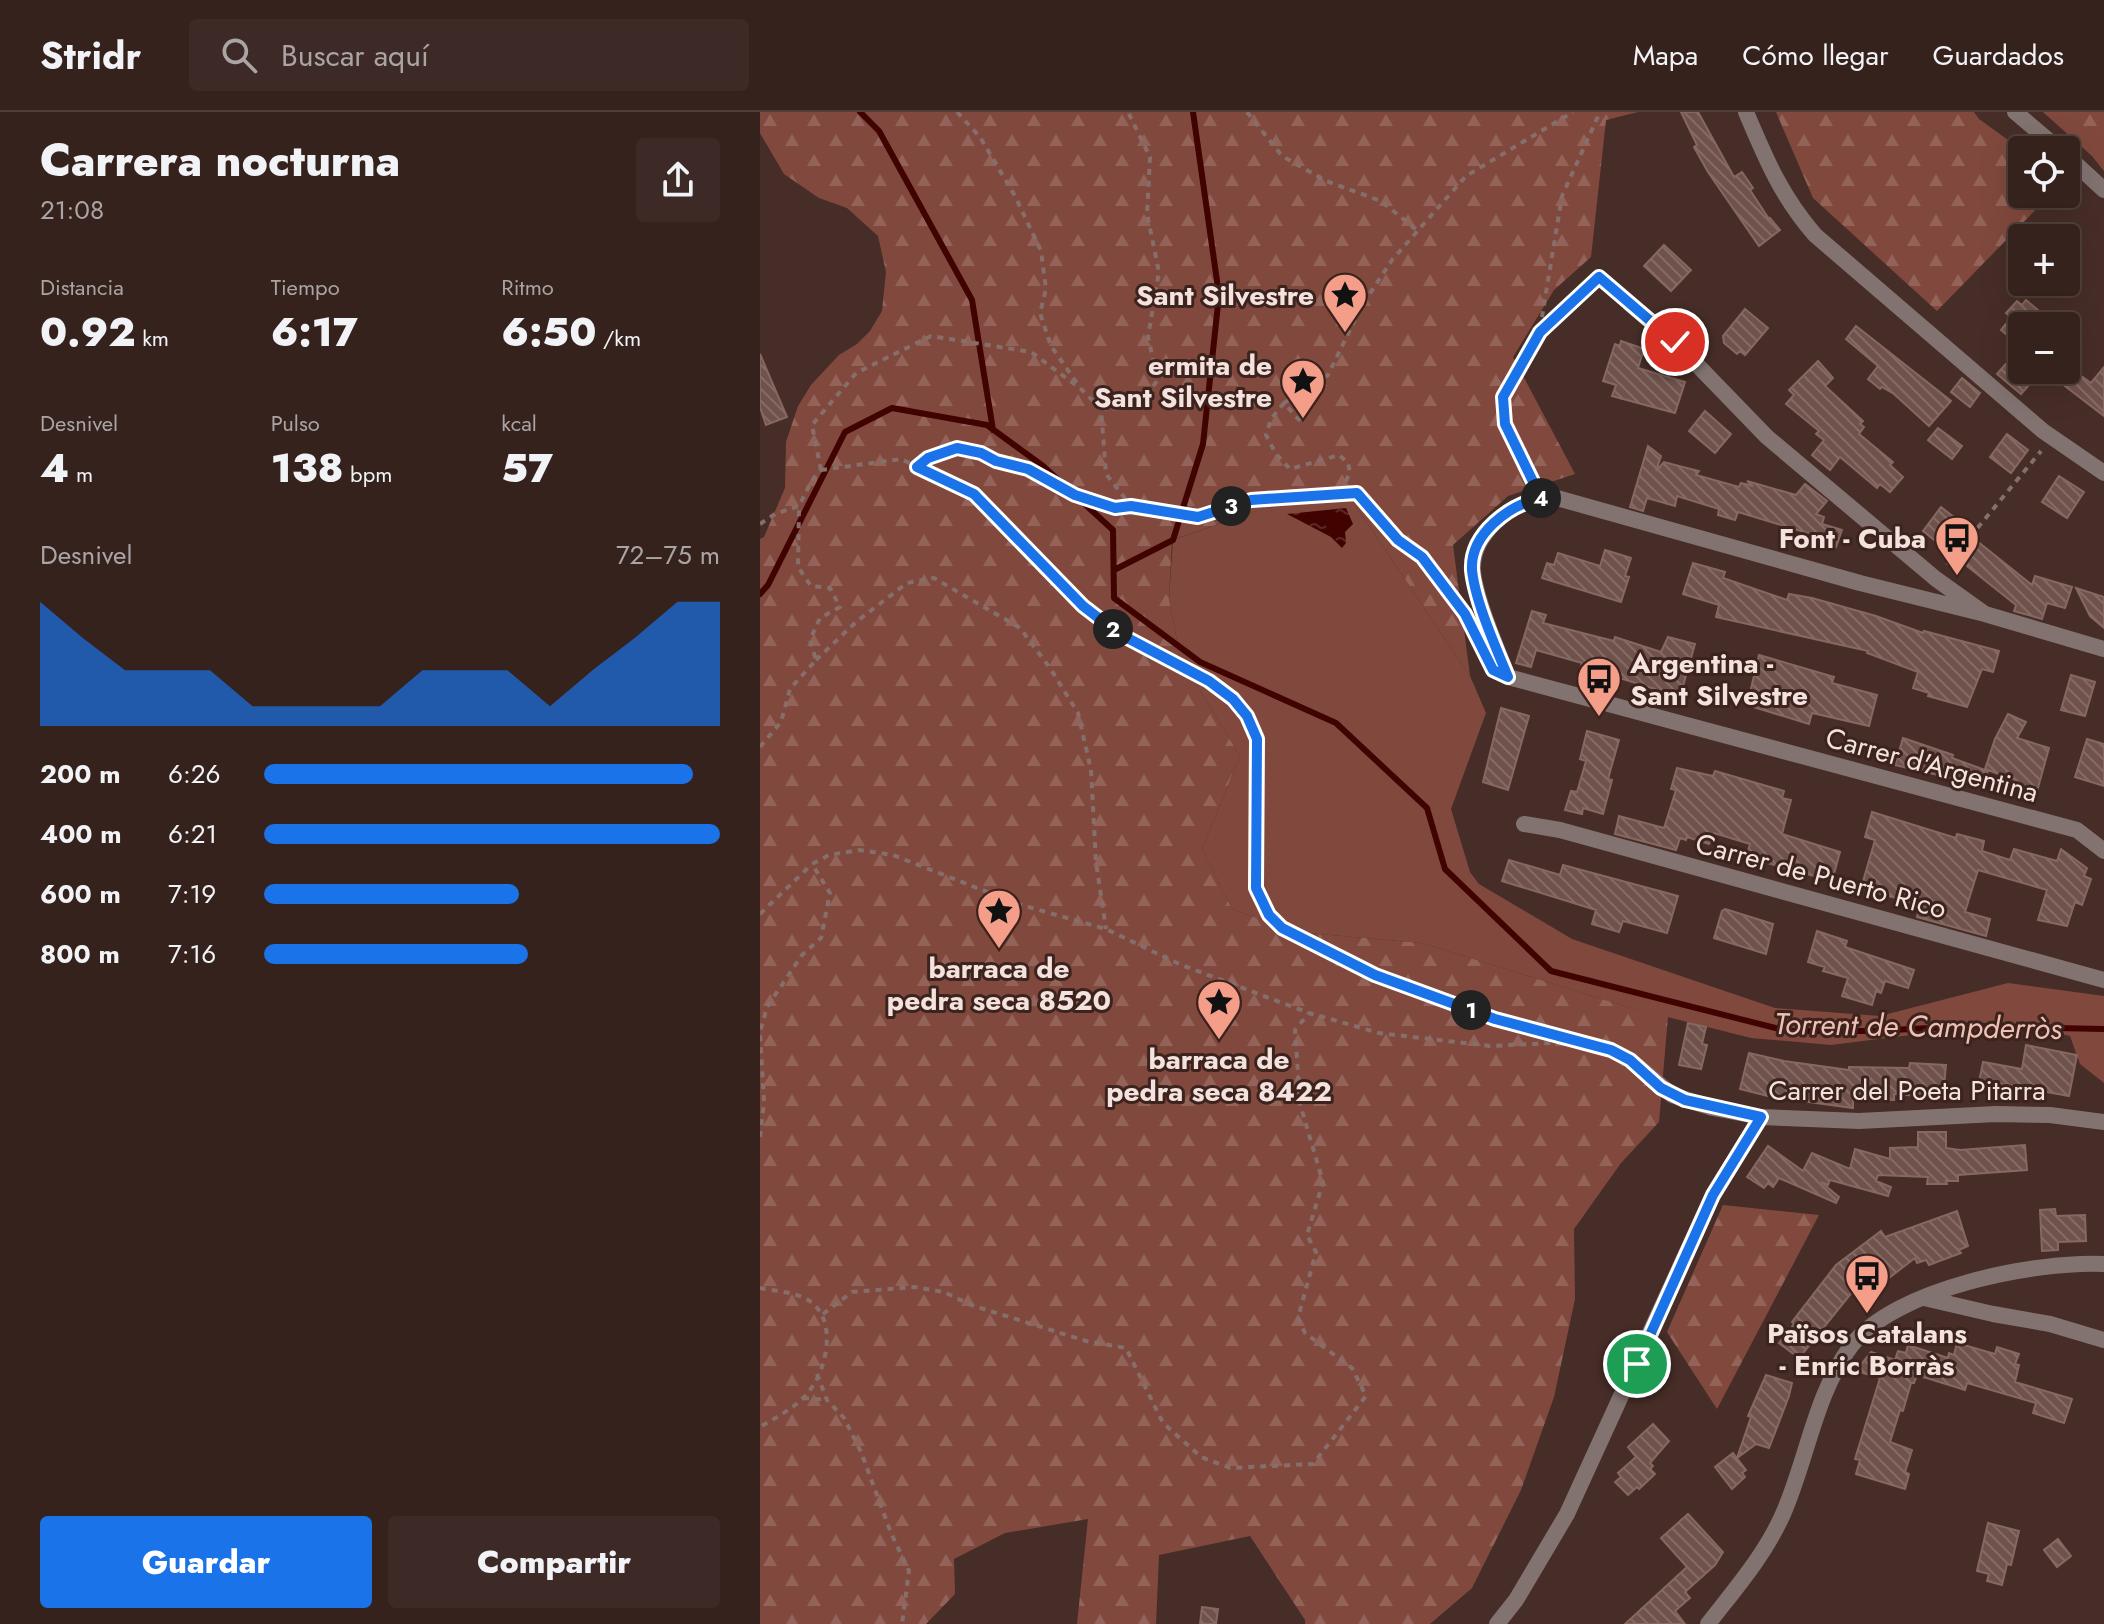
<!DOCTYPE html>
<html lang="es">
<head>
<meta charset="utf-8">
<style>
	:root { --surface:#35221d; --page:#3d2a26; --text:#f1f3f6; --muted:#aaa4a4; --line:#4f3f3b; --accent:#1a73e8 }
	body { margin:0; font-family:Jost,sans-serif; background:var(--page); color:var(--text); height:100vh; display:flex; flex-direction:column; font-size:30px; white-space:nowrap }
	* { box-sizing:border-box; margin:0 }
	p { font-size:26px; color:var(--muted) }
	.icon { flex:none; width:44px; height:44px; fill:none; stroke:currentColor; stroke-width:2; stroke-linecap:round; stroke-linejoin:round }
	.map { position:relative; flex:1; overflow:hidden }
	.side { display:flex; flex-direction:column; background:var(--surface); width:760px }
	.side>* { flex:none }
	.controls { position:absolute; left:1248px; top:24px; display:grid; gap:16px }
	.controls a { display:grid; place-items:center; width:72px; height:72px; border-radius:8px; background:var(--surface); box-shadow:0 8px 32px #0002,0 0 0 2px var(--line); font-size:40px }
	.pin { position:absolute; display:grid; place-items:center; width:68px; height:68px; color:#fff; margin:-34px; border:4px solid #fff; border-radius:50%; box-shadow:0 2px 8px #0007 }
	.km { position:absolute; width:40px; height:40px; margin:-20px; border-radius:50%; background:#222; color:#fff; font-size:22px; line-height:40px; text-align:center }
	.round { display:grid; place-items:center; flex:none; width:84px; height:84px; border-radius:8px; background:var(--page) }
	.summary { display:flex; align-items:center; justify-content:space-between; height:136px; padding:0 40px }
	h1 { font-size:44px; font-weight:800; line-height:60px }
	.metrics { display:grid; grid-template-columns:repeat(3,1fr); gap:12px; height:136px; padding:8px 40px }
	.metrics div { display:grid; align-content:center }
	.metrics b { font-size:40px; font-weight:800 }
	.metrics small { font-size:22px; font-weight:400 }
	.metrics p { font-size:22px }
	.chart { height:224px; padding:16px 40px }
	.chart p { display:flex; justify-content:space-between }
	.chart svg { width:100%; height:144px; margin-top:8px; fill:var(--accent); opacity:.7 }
	.action { display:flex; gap:16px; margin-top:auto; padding:16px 40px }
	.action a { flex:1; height:92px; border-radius:8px; background:var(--accent); color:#fff; font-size:32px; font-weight:800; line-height:92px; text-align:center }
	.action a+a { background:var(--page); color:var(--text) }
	ul { padding:0 40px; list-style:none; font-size:26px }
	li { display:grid; grid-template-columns:128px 96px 1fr; align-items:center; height:60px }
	li i { height:20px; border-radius:10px; background:var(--accent) }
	header { display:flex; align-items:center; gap:48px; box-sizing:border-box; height:112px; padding:0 40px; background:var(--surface); border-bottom:2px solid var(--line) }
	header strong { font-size:38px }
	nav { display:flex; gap:44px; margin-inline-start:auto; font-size:28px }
	.search { width:560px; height:72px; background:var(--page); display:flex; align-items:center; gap:20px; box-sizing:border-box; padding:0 28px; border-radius:8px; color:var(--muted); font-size:30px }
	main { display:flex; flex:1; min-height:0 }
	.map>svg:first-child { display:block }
	.green { fill:#81493d }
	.forest { fill:url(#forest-firs) }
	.water { fill:url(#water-ripples) }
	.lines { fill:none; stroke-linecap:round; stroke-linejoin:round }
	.stream { stroke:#400300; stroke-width:6 }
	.building { fill:url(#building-back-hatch); stroke:#876861; stroke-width:2 }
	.path { stroke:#866f6a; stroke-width:4; stroke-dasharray:6 6; stroke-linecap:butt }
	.minor { stroke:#827370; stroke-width:16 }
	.route-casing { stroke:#fff; stroke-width:16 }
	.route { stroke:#1a73e8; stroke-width:10 }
	.labels { text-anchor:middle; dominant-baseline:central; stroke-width:6; stroke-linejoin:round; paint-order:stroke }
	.poi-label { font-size:28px; font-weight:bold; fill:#f4e2de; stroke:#3c231d; text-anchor:end }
	.street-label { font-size:28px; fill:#f4e2de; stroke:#3c231d }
	.water-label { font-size:30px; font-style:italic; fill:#f1c0b5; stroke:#3c231d }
</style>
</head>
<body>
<header>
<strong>Stridr</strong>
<div class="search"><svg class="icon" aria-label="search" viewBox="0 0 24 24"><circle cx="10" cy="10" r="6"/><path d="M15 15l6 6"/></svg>Buscar aquí</div>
<nav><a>Mapa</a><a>Cómo llegar</a><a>Guardados</a></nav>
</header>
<main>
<section class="side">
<div class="summary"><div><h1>Carrera nocturna</h1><p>21:08</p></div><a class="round"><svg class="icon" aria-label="share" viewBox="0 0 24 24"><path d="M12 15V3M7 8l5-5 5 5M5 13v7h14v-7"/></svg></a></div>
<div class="metrics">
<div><p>Distancia</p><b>0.92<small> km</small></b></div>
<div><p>Tiempo</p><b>6:17</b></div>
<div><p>Ritmo</p><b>6:50<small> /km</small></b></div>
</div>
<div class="metrics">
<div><p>Desnivel</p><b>4<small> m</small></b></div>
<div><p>Pulso</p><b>138<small> bpm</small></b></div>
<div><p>kcal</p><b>57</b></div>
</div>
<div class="chart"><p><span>Desnivel</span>72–75 m</p>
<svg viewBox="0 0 160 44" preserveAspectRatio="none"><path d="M0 44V6L10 17L20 27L30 27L40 27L50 38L60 38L70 38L80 38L90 27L100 27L110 27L120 38L130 27L140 17L150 6L160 6V44z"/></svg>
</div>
<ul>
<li><b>200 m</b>6:26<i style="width:94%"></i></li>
<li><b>400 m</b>6:21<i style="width:100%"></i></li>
<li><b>600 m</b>7:19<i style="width:56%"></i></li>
<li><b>800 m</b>7:16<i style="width:58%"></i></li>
</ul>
<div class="action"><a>Guardar</a><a>Compartir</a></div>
</section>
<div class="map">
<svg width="1344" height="1512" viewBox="0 0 1344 1512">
	<defs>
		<pattern id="forest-firs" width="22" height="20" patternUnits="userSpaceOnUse" patternTransform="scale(2)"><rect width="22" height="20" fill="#81493d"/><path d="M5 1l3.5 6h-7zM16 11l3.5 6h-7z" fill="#936359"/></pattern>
		<pattern id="water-ripples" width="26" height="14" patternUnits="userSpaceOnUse" patternTransform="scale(2)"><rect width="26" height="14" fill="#400300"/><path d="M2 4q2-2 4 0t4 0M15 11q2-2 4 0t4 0" fill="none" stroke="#5c2725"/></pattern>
		<pattern id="building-back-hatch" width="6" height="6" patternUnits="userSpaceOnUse" patternTransform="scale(2)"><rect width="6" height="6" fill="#70524c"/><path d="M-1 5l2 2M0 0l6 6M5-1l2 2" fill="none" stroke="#856b65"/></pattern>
	</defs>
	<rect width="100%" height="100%" fill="#472d27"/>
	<path class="green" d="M591 387 710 564 726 601 691 697 710 760 719 772 812 827 1015 896 1120 904 1248 871 1344 884V971L1320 952 1310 924 1273 915 1182 919 1071 933 991 926 868 895 662 831 536 820 472 797 442 737 480 644 420 545 409 487 413 428 505 396Z"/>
	<path class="forest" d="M0 0H878L846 8 831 145 794 178 753 245 815 362 748 384 693 433 710 564 591 387 505 396 412 428 409 487 420 545 480 644 442 737 472 797 536 820 662 831 868 895 908 904 899 1010 861 1051 814 1117 815 1187 794 1285 761 1378 712 1476 670 1512H545V1508L490 1424 399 1443 396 1512H317L328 1407 245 1421 194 1447 195 1482 166 1512H0V427L4 425 25 376 26 330 38 294 51 273 79 243 97 232 110 219 122 199 126 160 118 124 87 96 59 86 24 62 0 21Z
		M1016 0H1214L1219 7 1262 38V82H1291L1177 199 1053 86Z
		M1283 0H1344V59L1332 44Z
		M963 1093 1059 1103 957 1297 907 1220Z"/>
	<path class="water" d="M586 396 593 412 585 420 586 431 582 436 571 425 527 402Z"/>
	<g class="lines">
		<path class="stream" d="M100 0 119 19 212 188 233 318
			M354 458 413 428 443 332 459 183 433 0
			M0 482 8 473 85 320 132 296 227 313 283 354 353 418 354 486 440 550 576 611 667 696 685 757 791 859 1027 919H1113L1209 914 1344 917"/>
	</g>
	<path class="building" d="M921 0H938L974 65 982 60 993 76 990 78 1009 107 1010 106 1020 118 999 134 948 60 934 35 937 33Z
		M904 133 931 158 911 179 884 154Z
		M1266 188 1297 214H1262V258H1282L1261 282 1237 262 1261 235 1241 218 1251 206 1246 201 1257 189 1262 193Z
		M985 197 1008 216 985 243 980 239 977 242 964 231 963 224Z
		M1096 214 1191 289 1169 314 1134 282 1122 275 1120 277 1108 267 1118 254 1086 227Z
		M861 229 884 237 878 256 925 270 915 301 852 284 856 273 843 269 855 232 860 234Z
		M0 242 27 305 6 313 0 295Z
		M1058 249 1073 266 1065 274 1103 309 1100 312 1104 315 1099 322 1133 350 1130 353 1143 365 1130 380 1120 372 1117 376 1080 345 1070 358 1052 343 1064 328 1056 322 1059 319 1026 292 1034 283 1029 278Z
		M1344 255V304L1284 258H1313L1331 271Z
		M1202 266 1220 281 1210 295 1191 280Z
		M945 299 971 322 955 341 929 319Z
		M1178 316 1202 334 1192 347 1168 328Z
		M1247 322 1268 338 1251 361 1230 345Z
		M888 334 901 344 896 359 904 350 939 359 936 363 979 375 981 371 993 374 987 369 1036 383 1045 372 1067 389 1056 402 1064 405 1062 412 1082 418 1076 435 1049 426 1051 422 978 400 975 408 958 403 959 397 917 384 915 394 887 386 883 399 870 395Z
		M1299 364 1324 380 1307 406 1282 390Z
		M1181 395 1204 413 1202 417 1272 473 1275 464 1312 475 1305 496 1287 491 1282 507 1254 499 1256 493 1163 419Z
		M845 438 871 446 865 464 869 465 861 490 782 466 787 451 794 453 798 441 840 454Z
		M933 451 965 460 963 466 1027 488 1029 482 1052 486 1116 504 1163 521 1164 519 1239 539 1233 560 1222 557 1207 595 1168 584 1169 581 1153 576 1158 560 1107 541 1108 539 956 505 959 493 923 482Z
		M1316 476 1344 485V516L1330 504Z
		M772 499 786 503 783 511 854 529 855 525 901 540 908 525 935 532 921 581H919L917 587 894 581 895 577 837 559 833 573 817 567 822 551 776 538 771 555 756 551Z
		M999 543 1074 565 1072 571 1117 583 1109 614 1052 601 1049 612 987 593Z
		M1311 563 1335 570 1325 604 1301 598Z
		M741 596 769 604 748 678 723 670Z
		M1248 602 1266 610 1257 626 1289 636 1274 690 1253 684 1257 669 1225 657 1235 627Z
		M827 619 859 628 848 667 852 668 843 702 823 696 822 702 805 698 811 679 817 680 826 649 820 647Z
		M1143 626 1193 643 1192 646 1228 659 1222 677 1187 665 1135 653Z
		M1327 627 1344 632V674L1315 665Z
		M917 656 953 664 955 659 1024 679 1022 686 1031 688 1022 722 1080 740 1072 769 986 745 990 732 954 721 949 732 927 725 926 728 920 726 916 738 855 722 859 704 904 716 916 678 911 677Z
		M1112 700 1196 726 1197 722 1224 729 1222 739 1250 748 1254 737 1297 749 1301 737 1327 756 1324 764 1331 767 1322 793 1315 790 1307 814 1278 808 1287 778 1218 758 1205 800 1230 807 1226 824 1157 805 1160 793 1101 776 1115 728 1105 725Z
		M749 748 800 763 803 753 918 784 907 821 863 809 859 820 832 812 836 798 742 769Z
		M965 797 1013 812 1006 842 954 826 962 799Z
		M1057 819 1087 829 1085 835 1154 858 1148 876 1125 869 1121 881 1116 879 1112 893 1082 884 1088 866 1063 859 1065 855 1048 850Z
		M928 911 946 915 942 932 947 933 941 957 919 953Z
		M1266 933 1317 943 1309 984 1237 971 1235 982 1219 970 1223 950 1262 957Z
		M989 941 1024 949 1089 958V955L1149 956 1150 951 1186 953 1183 986 1134 982V988L1093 987V996L1012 985 980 977Z
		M1158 1020H1186V1036L1200 1038 1265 1033 1267 1058 1198 1063V1069H1186L1187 1072H1167L1168 1065 1118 1063 1116 1069 1131 1075 1128 1084 1070 1068 1068 1073 1061 1070 1079 1085 1076 1091 1019 1066 1013 1075 1008 1071 1004 1076 987 1065 1008 1034 1043 1059 1052 1041 1090 1057 1095 1037 1130 1047V1036L1158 1035Z
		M1295 1097 1296 1104 1325 1103 1326 1129 1298 1130V1138L1282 1139 1280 1098Z
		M1197 1099 1208 1134 1199 1138 1201 1141 1169 1153 1166 1148 1157 1151 1155 1146 1108 1182 1105 1177 1096 1184 1093 1179 1039 1246 1019 1231 1034 1212 1032 1210 1076 1153 1121 1119 1125 1125Z
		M1197 1231 1235 1242 1237 1235 1259 1242 1255 1252 1259 1253 1255 1270 1312 1287 1304 1311 1273 1301 1276 1291 1207 1271 1205 1278 1157 1263 1154 1271H1151L1143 1299 1140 1298 1130 1330 1152 1338 1145 1360 1149 1362 1145 1377 1096 1362 1100 1348 1095 1347 1120 1266 1096 1259 1111 1240 1135 1248 1138 1239 1146 1241 1148 1233 1188 1246 1189 1241 1194 1243Z
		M1006 1263 1032 1271 1029 1284 1009 1336 996 1332 977 1346 991 1305 988 1304Z
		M893 1312 909 1329 890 1351 893 1354 890 1357 895 1362 879 1377 877 1375 868 1383 855 1370 861 1365 858 1361 876 1345 868 1335Z
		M973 1341 986 1358 982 1361 985 1365 972 1377 955 1355Z
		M928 1402 963 1440 955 1453 925 1480 930 1486 915 1499 925 1512H865L927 1455 901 1426Z
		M1228 1411 1259 1419 1251 1453 1247 1452 1242 1473 1227 1469 1229 1462 1217 1459Z
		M1298 1427 1311 1444 1297 1455 1284 1438Z
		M442 1495 458 1497 456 1512H440Z"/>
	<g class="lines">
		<path class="path" d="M197 0 220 25 255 84 281 139 286 177 280 201 291 234 319 274
			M487 0 522 44 566 69 621 89 658 119
			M780 217 802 84 840 0
			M524 291 568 263 601 195 632 148 706 64 813 0
			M341 297C373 297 378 292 398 268L388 225 399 160 387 102 390 45 368 0
			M540 309 524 291 511 307 506 323 516 342 530 357 579 343 588 351 590 361 579 382
			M157 355C175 340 199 333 221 341 227 343 232 347 237 350 249 354 262 355 274 360 305 373 335 399 371 394
			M61 358 141 347 214 382 323 494 358 521 449 569 473 587 487 604 497 627 496 776 509 803 522 816 615 863 735 907 856 941
			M61 358 52 313 96 261 171 224 271 240 321 277 341 297 346 362 371 394 438 405 491 388 597 381 638 428 662 445 704 500
			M775 373 745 312 743 285 780 220 839 165 857 181
			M0 412 15 402 39 394 51 370 61 358
			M1187 453 1281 339
			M56 548 96 510 147 471 174 466 260 516 290 556 318 601 331 658 336 750 346 817
			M0 635 21 610 30 577 56 548 50 528 60 506 80 495 70 476 51 474 38 455 39 394
			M0 802 52 752
			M0 1025 4 990 0 920 7 895 42 843 61 826 70 781 52 752 69 743 99 738 133 743 258 792 346 817 419 852 549 901 619 921 730 934 812 930
			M0 1176C14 1179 36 1180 48 1188 79 1207 67 1260 46 1283 33 1297 17 1305 0 1315
			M63 1202 92 1180 154 1175 184 1180 211 1193 326 1229 366 1236 403 1311 441 1345 470 1356 553 1352 606 1284 592 1256 545 1221 538 1206 556 1140 547 1123 563 1070 540 992 535 918 549 901
			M57 1262 67 1288 84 1306 101 1340 131 1421 149 1459 142 1512
			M43 1286 67 1288"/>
		<path class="minor" d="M986 0C1006 47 1021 84 1055 123L1283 319 1344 361
			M1255 0 1300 38
			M1306 43 1344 78
			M870 192 915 230 1007 325 1176 467 1225 502 1344 537
			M1225 502 1100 471 797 386C773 386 753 393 735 410 723 423 714 435 713 453 711 477 739 541 748 565L1317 718 1344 739
			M764 712 800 718 1344 868
			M870 948 912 983 953 996 1001 1005 1099 1009 1236 1002 1290 1003 1344 1010
			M1164 1186 1233 1202 1290 1212 1344 1228
			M737 1512 756 1488 807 1402 953 1083 1001 1005
			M948 1512C975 1477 1005 1443 1023 1402 1047 1348 1055 1282 1091 1234 1135 1176 1275 1149 1344 1152"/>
	</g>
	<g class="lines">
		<g class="route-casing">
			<path id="route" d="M877 1252 953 1083 1001 1005 925 988 901 976 870 948 851 938 735 907 615 863 522 816 509 803 496 776 497 627 487 604 473 587 449 569 358 521 323 494 214 382 157 355 168 346 197 336 221 341 236 349 268 357 315 383 355 396 371 394 438 405 491 388 597 381 638 428 662 445 705 502 733 558 748 565C736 536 715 489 712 458 710 421 750 393 781 386L745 312 743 285 780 220 839 165 915 230"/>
		</g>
		<use href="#route" class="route"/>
	</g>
	<defs>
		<g id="sight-pin" transform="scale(2.3)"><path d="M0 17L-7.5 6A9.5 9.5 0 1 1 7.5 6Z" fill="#f49e8a" stroke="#3c231d"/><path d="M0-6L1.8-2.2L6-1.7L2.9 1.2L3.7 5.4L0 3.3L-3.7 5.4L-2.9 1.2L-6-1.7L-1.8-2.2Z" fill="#111"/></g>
		<g id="bus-pin" transform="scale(2.3)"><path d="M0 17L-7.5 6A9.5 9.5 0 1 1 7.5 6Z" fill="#f49e8a" stroke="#3c231d"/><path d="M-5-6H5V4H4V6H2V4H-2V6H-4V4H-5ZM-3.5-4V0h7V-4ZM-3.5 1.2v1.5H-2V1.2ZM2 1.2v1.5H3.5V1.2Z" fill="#111"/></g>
	</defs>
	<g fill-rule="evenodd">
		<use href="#sight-pin" x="585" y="183"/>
		<use href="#sight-pin" x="543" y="269"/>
		<use href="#bus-pin" x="1197" y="426"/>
		<use href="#bus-pin" x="839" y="567"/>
		<use href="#sight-pin" x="239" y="799"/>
		<use href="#sight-pin" x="459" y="890"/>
		<use href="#bus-pin" x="1107" y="1164"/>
	</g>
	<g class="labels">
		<g class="poi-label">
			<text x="554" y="183">Sant Silvestre</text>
			<text x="512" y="253">ermita de<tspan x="512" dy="32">Sant Silvestre</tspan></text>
			<text x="1166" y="426">Font - Cuba</text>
			<text x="870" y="551" text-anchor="start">Argentina -<tspan x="870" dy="32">Sant Silvestre</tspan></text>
			<text x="239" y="856" text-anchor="middle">barraca de<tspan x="239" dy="32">pedra seca 8520</tspan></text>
			<text x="459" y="947" text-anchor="middle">barraca de<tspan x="459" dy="32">pedra seca 8422</tspan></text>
			<text x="1107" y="1221" text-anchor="middle">Països Catalans<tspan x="1107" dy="32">- Enric Borràs</tspan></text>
		</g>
		<g class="street-label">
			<text transform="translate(1172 653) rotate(15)">Carrer d'Argentina</text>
			<text transform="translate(1061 764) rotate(15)">Carrer de Puerto Rico</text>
			<text x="1147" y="978">Carrer del Poeta Pitarra</text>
		</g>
		<g class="water-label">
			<text transform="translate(1158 914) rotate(1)">Torrent de Campderròs</text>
		</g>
	</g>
</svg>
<div class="controls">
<a><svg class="icon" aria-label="locate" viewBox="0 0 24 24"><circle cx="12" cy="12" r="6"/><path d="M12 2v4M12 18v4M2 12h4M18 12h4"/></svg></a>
<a>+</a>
<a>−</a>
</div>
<div class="pin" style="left:877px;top:1252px;background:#1e9e55"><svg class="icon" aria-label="arrive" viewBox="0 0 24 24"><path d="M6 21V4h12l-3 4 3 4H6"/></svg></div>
<div class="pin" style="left:915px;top:230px;background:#d93025"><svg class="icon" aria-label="check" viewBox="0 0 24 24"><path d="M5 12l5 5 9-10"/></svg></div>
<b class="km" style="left:711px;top:898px">1</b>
<b class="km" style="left:353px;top:517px">2</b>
<b class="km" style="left:471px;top:394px">3</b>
<b class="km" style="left:781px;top:386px">4</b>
</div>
</main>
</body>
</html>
